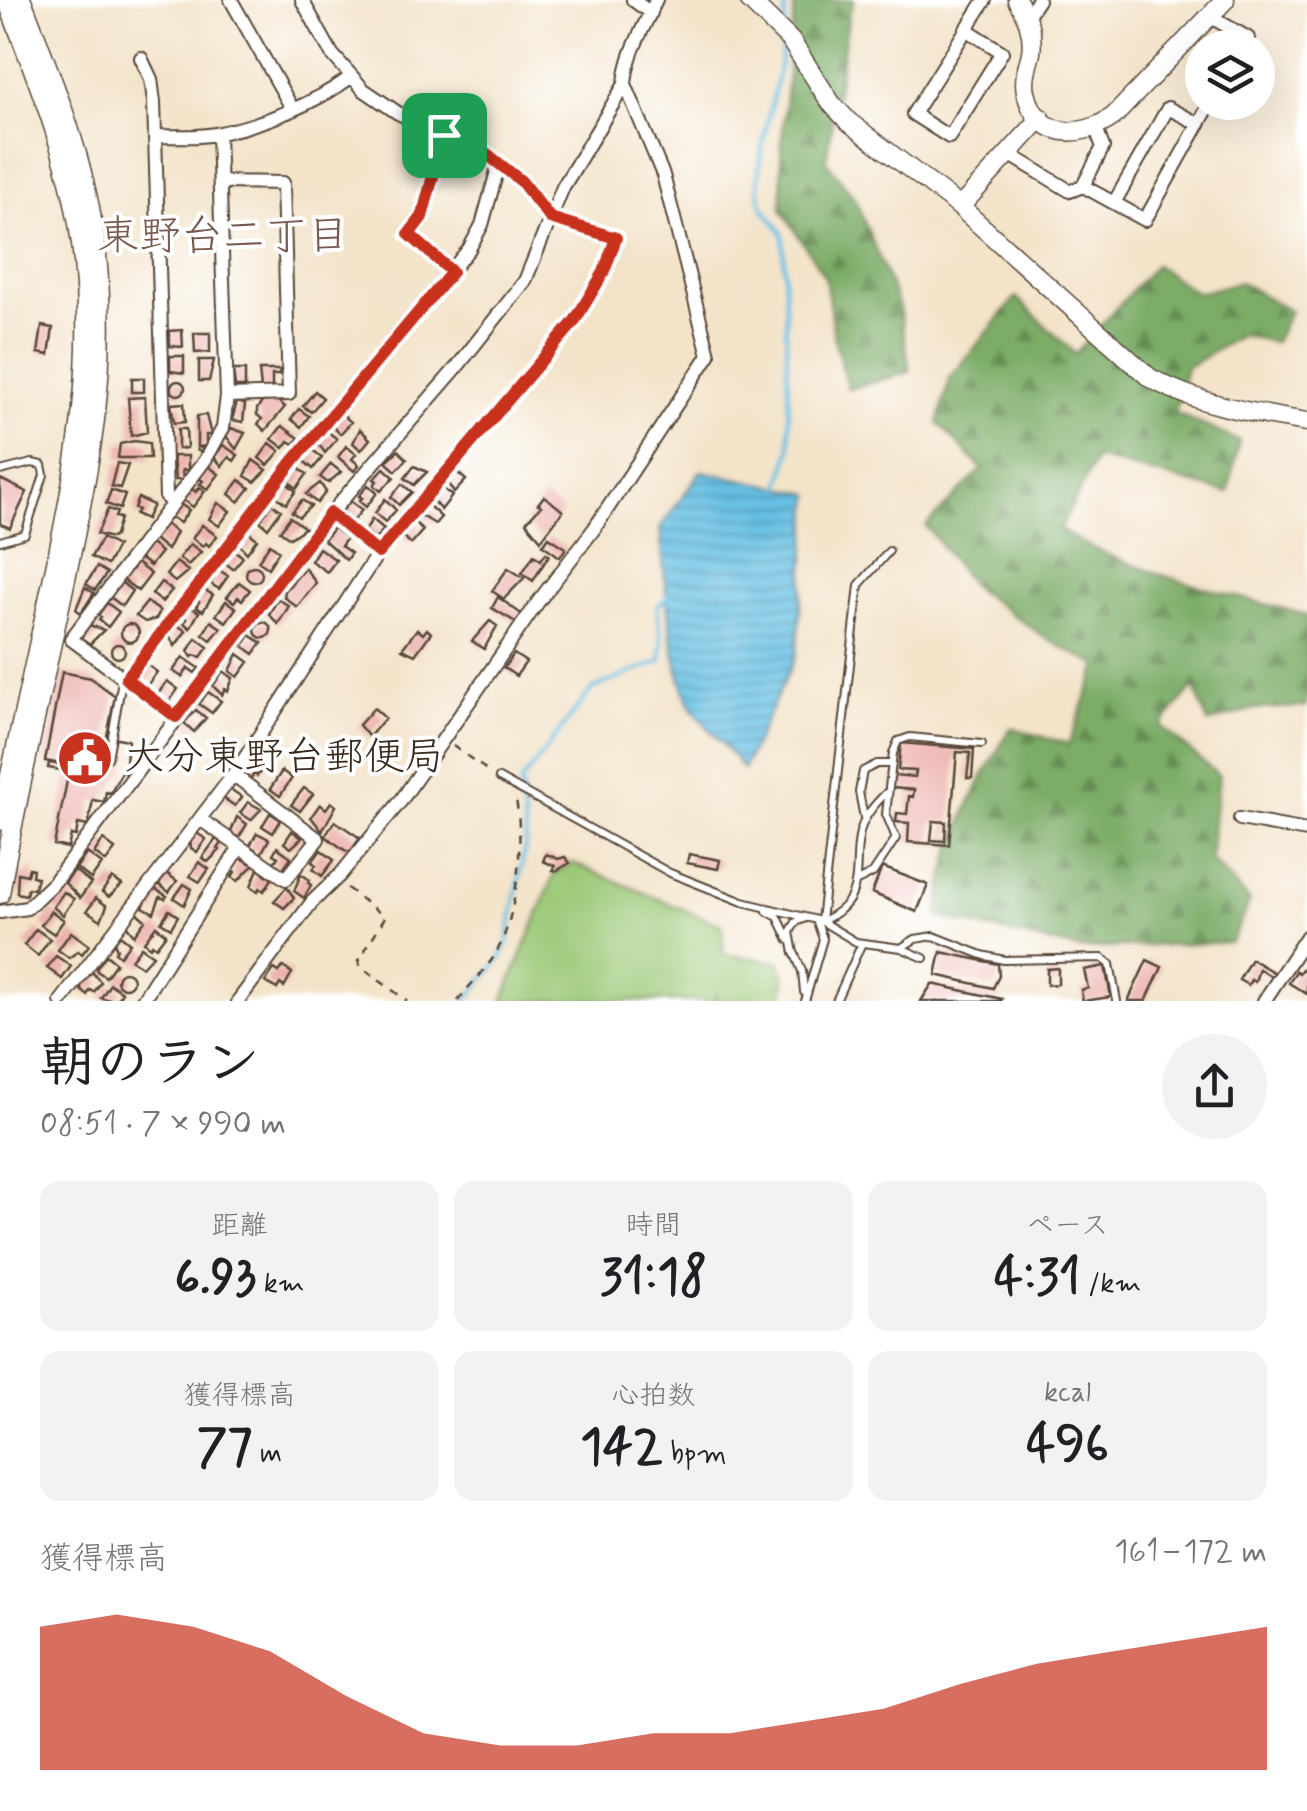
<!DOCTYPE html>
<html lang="ja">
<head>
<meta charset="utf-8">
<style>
	:root { --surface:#fff; --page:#f2f2f2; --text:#202124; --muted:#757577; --accent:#c8321e }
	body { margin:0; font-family:Mynerve,"Klee One",sans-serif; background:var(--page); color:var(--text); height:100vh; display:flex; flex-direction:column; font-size:38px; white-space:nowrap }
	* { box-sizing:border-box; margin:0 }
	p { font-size:32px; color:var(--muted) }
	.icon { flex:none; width:55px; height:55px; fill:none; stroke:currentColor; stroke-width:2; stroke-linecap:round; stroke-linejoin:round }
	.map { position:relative; height:1001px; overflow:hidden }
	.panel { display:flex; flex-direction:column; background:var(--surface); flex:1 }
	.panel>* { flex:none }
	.tools { position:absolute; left:1185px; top:30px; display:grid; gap:20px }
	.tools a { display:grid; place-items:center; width:90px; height:90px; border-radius:50%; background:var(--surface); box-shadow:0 10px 40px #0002; font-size:50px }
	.pin { position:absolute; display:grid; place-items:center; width:85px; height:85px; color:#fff; margin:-42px; border-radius:20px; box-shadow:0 5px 15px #0006 }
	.round { display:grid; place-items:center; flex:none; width:105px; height:105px; border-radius:52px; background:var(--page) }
	.head { display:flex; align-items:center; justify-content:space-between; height:170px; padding:0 40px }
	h1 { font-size:55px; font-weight:700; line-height:75px }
	.figures { display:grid; grid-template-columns:repeat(3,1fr); gap:15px; height:170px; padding:10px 40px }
	.figures div { display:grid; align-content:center; border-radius:20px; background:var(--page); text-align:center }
	.figures b { font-size:50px; font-weight:700 }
	.figures small { font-size:28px; font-weight:400 }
	.figures p { font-size:28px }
	.chart { height:280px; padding:20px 40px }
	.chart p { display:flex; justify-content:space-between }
	.chart svg { width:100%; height:180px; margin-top:10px; fill:var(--accent); opacity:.7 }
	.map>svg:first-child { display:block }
	.grass { fill:#9ac775; stroke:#6a784a; stroke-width:2.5 }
	.forest { fill:url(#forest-firs); stroke:#5b6b42; stroke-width:2.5 }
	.water { fill:url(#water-rules); stroke:#507581; stroke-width:2.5 }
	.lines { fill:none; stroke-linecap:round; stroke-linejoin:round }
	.stream { stroke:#66c0e4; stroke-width:4 }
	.building { fill:#edb3af; fill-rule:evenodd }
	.lane-casing { stroke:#574638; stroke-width:10 }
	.street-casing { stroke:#574638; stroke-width:16 }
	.secondary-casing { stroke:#574638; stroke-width:21 }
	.path { stroke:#574638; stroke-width:2.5; stroke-dasharray:8 8; stroke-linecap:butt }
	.lane { stroke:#fff; stroke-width:6 }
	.street { stroke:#fff; stroke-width:12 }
	.secondary { stroke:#fff; stroke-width:18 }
	.route-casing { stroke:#fff; stroke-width:20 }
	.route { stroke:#c8321e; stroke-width:12 }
	.labels { text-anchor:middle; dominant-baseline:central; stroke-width:8; stroke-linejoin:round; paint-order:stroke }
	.poi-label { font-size:40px; fill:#3b2a1e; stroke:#fff; text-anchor:start }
	.neighbourhood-label { font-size:42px; fill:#795a51; stroke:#fff }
</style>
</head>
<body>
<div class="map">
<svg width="1307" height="1001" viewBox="0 0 1307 1001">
	<defs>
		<pattern id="forest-firs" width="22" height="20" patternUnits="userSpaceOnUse" patternTransform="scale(2.5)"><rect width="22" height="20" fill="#7bac66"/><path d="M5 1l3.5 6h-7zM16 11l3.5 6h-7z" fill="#668c53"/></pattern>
		<pattern id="water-rules" width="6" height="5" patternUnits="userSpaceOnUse" patternTransform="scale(2.5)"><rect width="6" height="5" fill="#66c0e4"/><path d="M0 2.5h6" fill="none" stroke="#559cb8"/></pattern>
	</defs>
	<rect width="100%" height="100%" fill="#fff"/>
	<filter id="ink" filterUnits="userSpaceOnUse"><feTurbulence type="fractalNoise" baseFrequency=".01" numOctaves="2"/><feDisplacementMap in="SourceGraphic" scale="20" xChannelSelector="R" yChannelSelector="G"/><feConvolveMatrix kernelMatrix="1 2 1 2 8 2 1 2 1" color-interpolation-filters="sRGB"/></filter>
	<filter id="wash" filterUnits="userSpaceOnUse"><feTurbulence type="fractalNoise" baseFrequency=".0048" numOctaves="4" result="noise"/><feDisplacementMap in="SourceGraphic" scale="40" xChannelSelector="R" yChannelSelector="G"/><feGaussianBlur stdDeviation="2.25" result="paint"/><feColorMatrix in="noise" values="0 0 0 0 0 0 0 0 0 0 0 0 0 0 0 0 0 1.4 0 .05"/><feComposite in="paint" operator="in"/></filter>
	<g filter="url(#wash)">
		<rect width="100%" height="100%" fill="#f3e3c9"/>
		<path class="grass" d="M573 863 723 926V954L779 962 785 978 782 1001H716L717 991 714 1001H503L555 873Z"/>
		<path class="forest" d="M795 0H854L849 13 826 161 855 199 899 307 910 372 848 389 835 342 825 277 782 210 781 149Z
			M1155 265 1198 293 1240 282 1290 311 1275 342 1241 335 1186 368 1175 413 1239 441 1228 493 1096 458 1060 530C1124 571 1232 595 1307 615V698L1305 707 1253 709 1208 723 1194 686 1161 726 1219 776 1210 859 1250 901 1231 942 1079 949 938 917C946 842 973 791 1011 728L1069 744 1098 666 1050 641 973 587 926 526 982 469 938 423 950 378 1016 297 1075 354Z"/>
		<path class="water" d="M701 471 811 494 796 656 743 769C729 750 713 734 698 716 668 680 666 577 660 528Z"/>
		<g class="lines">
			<path class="stream" d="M785 0V25
				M779 492 790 451 783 236C776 220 762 213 759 195 754 160 778 85 783 45
				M465 1001 500 960 508 941 526 841 521 782 592 689 661 661 662 641 657 607 670 594"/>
		</g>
		<g id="blocks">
			<path class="building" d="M42 326 53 328 49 355 38 353Z
				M182 330 183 347 170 346 169 331Z
				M194 333H210V352L195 353Z
				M170 356H184V373L170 371Z
				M199 360H214L209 381H199Z
				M233 370H245V387H235Z
				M259 370H280L279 375H272V388L261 389Z
				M132 378H144V392H132Z
				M171 388a7 7 0 1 1 14 0a7 7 0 1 1-14 0Z
				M315 391 323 398 311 412 303 406Z
				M145 397 147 432 131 436 128 398Z
				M277 400 285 407 265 431 258 424 262 419 257 415V409L263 401Z
				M237 402 245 404 243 422 232 420Z
				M184 403 185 422 174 423 171 404Z
				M299 409 309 416 301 427 291 419Z
				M341 413 351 422 340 434 331 424Z
				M206 415 211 435H206V446L199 447 211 454 209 457 197 450V416Z
				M282 426 299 438 294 444 289 441 284 448 272 439Z
				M231 428 245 433 236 449 226 436Z
				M178 429H186L187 448 178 449Z
				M360 429 370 439 361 450 353 443Z
				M327 431 337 439 325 453 318 443Z
				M134 441 149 443 150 458H118L120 444Z
				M270 443 280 451 268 465 259 458Z
				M223 445 238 455 234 461 229 457 222 466 214 457Z
				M346 446 356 454 352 459 359 465 354 471 338 457Z
				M313 450 322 458 313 469 304 461Z
				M398 450 407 459 396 471 386 462Z
				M173 456H188V470H182L183 480H175Z
				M253 460 267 470 255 482 245 476Z
				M117 463 128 465 120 488 111 486Z
				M331 464 341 472 328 483 320 477Z
				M208 466 219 474 208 489 200 484 203 481 199 478Z
				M414 466 427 472 414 485 405 478Z
				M297 467 307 474 297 488 285 479Z
				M384 468 394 477 381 491 374 485 377 481 374 479Z
				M457 472 466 480 454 493 447 482Z
				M0 479 27 492 10 528 0 524Z
				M240 480 250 488 239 502 229 494Z
				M284 481 296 491 286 504 276 496Z
				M320 483 326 492 317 503 306 494Z
				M402 484 412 492 399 505 391 497Z
				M368 485 377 493 366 507 359 501 362 498 359 496Z
				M199 487 205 491 193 507 183 500 191 488 196 492Z
				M441 487 452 496 441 510 431 499Z
				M111 490 125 495 120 509 106 504Z
				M544 496 563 511 541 540 526 522 541 506 538 504Z
				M138 498 153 505 146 519 135 514 138 510 134 508Z
				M385 499 396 510 385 522 375 513Z
				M302 500 311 506 299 517 292 512Z
				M350 501 362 510 351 523 340 514Z
				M218 503 230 511 219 526 209 519Z
				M180 504 189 510 180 523 171 517Z
				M272 504 281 510 268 528 260 521Z
				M428 505 441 517 435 524 420 515Z
				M108 509 117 512 115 517 120 518 115 536 111 538 97 534Z
				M290 517 305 528 290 538 280 531Z
				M372 519 384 529 375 539 365 531Z
				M414 522 423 530 411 544 402 536Z
				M164 523 176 532 167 550 153 538Z
				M202 525 217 536 209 546 206 543 203 546 192 538Z
				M333 528 347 538 341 546 351 553 346 560 324 540Z
				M247 531 257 539 247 553 238 543Z
				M549 537 566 548 560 557 543 545Z
				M102 538 117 546 107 565 91 557Z
				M148 542 161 552 150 566 138 557Z
				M190 544 201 552 188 565 179 558Z
				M270 544 279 551 268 568 258 561Z
				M319 548 336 560 327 572 311 561Z
				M234 550 243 557 233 569 224 562Z
				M546 553 549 555 533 581 522 573 534 555 541 560Z
				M135 562 151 574 138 591 122 579Z
				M176 562 188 571 175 582 166 575Z
				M246 574a8 8 0 1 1 16 0a8 8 0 1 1-16 0Z
				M97 567 107 573 95 590 86 584Z
				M305 568 316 583 297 607 284 597 285 591Z
				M508 568 524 578 504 599 492 591Z
				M218 569 228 576 219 589 211 584Z
				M121 582 132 591 122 606 110 597Z
				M161 582 172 590 162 602 152 594Z
				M239 582 250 590 242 600 238 597 234 602 227 597Z
				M85 587 94 593 81 613 76 609Z
				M203 589 213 595 203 611 196 607 199 602 196 600Z
				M498 597 524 616 519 624 492 608Z
				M278 599 289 606 278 624 269 614Z
				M226 601 236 608 226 622 216 615Z
				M147 602 160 611 156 619 145 622 136 616Z
				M107 603 119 612 108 627 99 620 101 617 98 615Z
				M190 607 199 612 190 628 184 623 187 619 183 617Z
				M211 621 221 628 211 640 203 634Z
				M490 621 497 626 484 649 472 641Z
				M255 630a8 8 0 1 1 16 0a8 8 0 1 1-16 0Z
				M121 633a9 9 0 1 1 18 0a9 9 0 1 1-18 0Z
				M89 625 104 630 90 644 81 638Z
				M177 625 186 631 175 646 169 636Z
				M417 629 423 634 427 629 431 633 415 655 402 649Z
				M250 635 262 643 254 654 243 646Z
				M196 638 208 647 201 657 194 655 192 657 188 651Z
				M111 651a7 7 0 1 1 14 0a7 7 0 1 1-14 0Z
				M238 654 249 662 238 677 230 671Z
				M514 654 526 662 516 676 504 668Z
				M183 657 199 668 195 673 188 668 182 677 173 671Z
				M147 665 157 672 146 687 137 678Z
				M223 671 233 678 228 691 225 689 222 695 213 686Z
				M62 672 91 678 115 696 107 736 128 740 125 773 122 772 110 793 106 792 104 802 93 800 88 826 78 824 76 836 71 835 68 848 54 845 68 776 83 779 84 774 48 768 49 763 78 767 45 761Z
				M167 681 178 689 169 702 158 694Z
				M208 692 221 701 212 713 199 704Z
				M374 708 385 718 369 737 359 725Z
				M196 710 206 718 194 732 184 723Z
				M901 743 974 749 972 778H967L970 753 957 752 949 845 908 842 909 823 896 822 897 813 907 814 909 796 913 797 914 790 892 788 893 775 915 777 916 771 898 770ZM933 821 946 822 945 841 931 840Z
				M255 748 271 758 257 776 254 774 250 779 240 772Z
				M282 771 292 778 280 796 270 789Z
				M304 788 313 794 300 811 291 805Z
				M230 789 242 797 235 806 223 798Z
				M248 802 261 809 251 820 240 813Z
				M331 802 336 806 322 831 311 817 320 804 326 809Z
				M270 813 281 820 273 833 262 826Z
				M237 817 247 824 238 839 230 834Z
				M335 821 360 838 351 851H346L325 836Z
				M292 831 302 838 291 848 284 843Z
				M195 832 206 839 197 852 191 848 190 840Z
				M257 833 269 839 261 854 249 847Z
				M216 839 222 843 218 849 220 850 208 862 202 858Z
				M103 840 115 849 106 862 94 853Z
				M277 847 291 857 282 870 273 864 278 857 273 854Z
				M321 850 334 860 322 876 313 869 316 865 312 862Z
				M87 853 102 864 91 879 76 868Z
				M546 854 558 859 565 857 570 863 556 871 553 870 555 866 543 861Z
				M689 854 720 860 718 869 687 863Z
				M240 857 253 865 238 881 232 877 235 872 232 870Z
				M199 862 209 869 200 882 190 876Z
				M882 867 928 885 917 912 872 893Z
				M29 868 33 869 32 876 37 877 34 889 28 888 26 895 17 893 18 873 27 875Z
				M258 869 272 879 264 891 260 888 258 891 251 886Z
				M74 870 91 883 80 898 65 883Z
				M165 872 177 881 169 892 157 883Z
				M301 874 310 880 308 883 311 885 304 898 294 891Z
				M112 878 122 885 109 897 102 892Z
				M184 884 192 889 184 905 174 898Z
				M152 887 167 896 165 899 160 897 154 913 143 907Z
				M287 887 294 898 284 908 274 901Z
				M64 892 74 899 63 915 53 907Z
				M96 898 107 906 101 920 87 911Z
				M169 910 178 916 171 928 161 922Z
				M51 911 64 920 54 934 41 925Z
				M136 912 145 920 134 935 126 925Z
				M156 926 166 934 156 947 152 944 150 947 144 942Z
				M36 929 50 939 38 956 24 945Z
				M71 932 89 945 82 954 78 951 69 958 58 950Z
				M120 935 130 943 120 956 115 952 117 949 114 943Z
				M141 947 153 955 142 967 131 960Z
				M941 952 998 964 999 976 993 988 936 975Z
				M106 955 116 963 106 977 97 971V967Z
				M56 956 71 966 62 979 47 968Z
				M1251 959 1275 973 1272 977 1259 969 1255 982 1251 980 1248 985 1239 980Z
				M1147 960 1162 967 1146 1001H1128Z
				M1105 966 1111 997 1083 1001 1081 990 1088 988 1084 970Z
				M283 967 292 973 284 987 280 984 277 989 265 982 274 969 279 972Z
				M1058 968V984L1047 985V969Z
				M1302 969 1307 972V994L1289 983 1296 971 1299 973Z
				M91 971 101 982 94 992 90 990 87 995 81 990V984Z
				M117 980a8 8 0 1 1 16 0a8 8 0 1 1-16 0Z
				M110 984 122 992 116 1001 101 998Z
				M932 984 1002 999 1001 1001H921Z"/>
		</g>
	</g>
	<g filter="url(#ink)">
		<use href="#blocks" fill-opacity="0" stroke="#574638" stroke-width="2.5"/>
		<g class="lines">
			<g class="lane-casing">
				<path id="lane" d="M0 471 32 463 42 465 44 475 25 534 0 541
					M91 755 108 758 121 686 126 680
					M499 778 670 873 743 902 821 921 856 942 901 948 924 958
					M864 818 859 792 863 771 877 764H892
					M857 881 873 873 896 838 886 814 893 753 898 741 910 737 982 744
					M767 911 778 917 789 940
					M821 921 859 585 889 551
					M822 921C869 900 851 870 860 832 864 816 875 804 886 793
					M901 948 915 939 934 936 982 955 1004 960 1102 958 1110 964 1117 1001
					M794 952 802 971 804 992
					M794 953 790 932 796 922 806 918
					M805 1001 823 939 817 922
					M836 1001 862 943"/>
			</g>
			<g class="street-casing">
				<path id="street" d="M231 0 292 108
					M633 0 651 13
					M1209 16 1248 38 1242 48
					M1026 18 1038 0
					M966 29 1002 52 949 137 913 114 985 0
					M141 58 151 79 154 102 166 497 173 504
					M444 135 422 217 409 234 452 272
					M156 136C177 136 199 138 220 133 264 124 314 104 351 77
					M1009 154 1070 191 1083 186 1103 147 1096 129
					M220 182 283 183 289 394 227 396
					M1083 186 1145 220 1211 102
					M1114 203 1168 108 1199 124
					M331 513 378 553
					M126 679 294 460 469 249 482 225 499 164
					M176 717 71 639 205 460 223 428 227 396 218 134
					M234 775 318 839 286 879 240 847
					M1240 819 1307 831
					M0 912 27 908 55 881 331 513 457 367 525 281 563 187 625 84
					M61 1001 237 770 378 553 573 322 604 272 615 238 550 218 521 181 487 154 398 113 364 90 332 54 302 0
					M142 1001 240 847 200 819
					M238 1001 312 902 340 875 400 802 538 602 594 529 709 355 663 175 625 84C627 53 644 28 656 0
					M1264 1001 1307 936"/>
			</g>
			<g class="secondary-casing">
				<path id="secondary" d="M749 0 791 41 831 103 849 122 960 207 1150 378C1199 405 1252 413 1307 422
					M1017 0C1027 17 1034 32 1031 53 1028 66 1023 78 1026 92 1036 139 1081 140 1114 116L1225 0
					M960 207 1041 118
					M0 821C17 744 33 668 50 591 77 465 99 352 78 223 65 146 34 73 7 0
					M0 894C18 790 43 686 65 583 92 457 112 360 94 231 82 150 51 76 22 0"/>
			</g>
			<path class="path" d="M453 746 491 773
				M347 888 385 917 359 960 360 966 407 1001
				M458 1001C469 985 483 973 493 958 518 920 525 839 515 795"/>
			<use href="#lane" class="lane"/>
			<use href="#street" class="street"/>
			<use href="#secondary" class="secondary"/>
		</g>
	</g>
	<g class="lines" filter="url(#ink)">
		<g class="route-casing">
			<path id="route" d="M444 135 487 154 521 181 550 218 616 238 604 272 574 322 378 553 330 513 176 717 126 679 294 460 452 272 409 234 422 217Z"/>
		</g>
		<use href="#route" class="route"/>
	</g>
	<defs>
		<g id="civic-disc" transform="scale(2.875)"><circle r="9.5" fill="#c8321e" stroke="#fff"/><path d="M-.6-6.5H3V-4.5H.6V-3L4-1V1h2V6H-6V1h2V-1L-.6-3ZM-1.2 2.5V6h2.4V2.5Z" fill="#fff"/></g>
	</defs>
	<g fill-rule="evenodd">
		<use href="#civic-disc" x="85" y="758"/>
	</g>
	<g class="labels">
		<g class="poi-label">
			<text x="124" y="758">大分東野台郵便局</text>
		</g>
		<g class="neighbourhood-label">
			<text x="223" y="237">東野台二丁目</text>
		</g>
	</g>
</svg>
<div class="tools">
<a><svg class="icon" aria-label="layers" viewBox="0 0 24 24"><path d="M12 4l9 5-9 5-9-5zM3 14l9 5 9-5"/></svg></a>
</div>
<div class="pin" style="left:444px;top:135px;background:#1e9e55"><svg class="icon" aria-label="arrive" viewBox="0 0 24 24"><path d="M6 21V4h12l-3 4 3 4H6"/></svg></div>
</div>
<section class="panel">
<div class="head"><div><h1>朝のラン</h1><p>08:51 · 7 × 990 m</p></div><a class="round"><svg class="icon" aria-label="share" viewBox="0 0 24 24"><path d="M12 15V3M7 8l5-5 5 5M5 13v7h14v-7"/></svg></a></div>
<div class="figures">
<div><p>距離</p><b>6.93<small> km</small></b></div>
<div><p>時間</p><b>31:18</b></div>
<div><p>ペース</p><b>4:31<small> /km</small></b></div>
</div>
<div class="figures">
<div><p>獲得標高</p><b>77<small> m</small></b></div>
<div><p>心拍数</p><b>142<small> bpm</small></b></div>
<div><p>kcal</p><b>496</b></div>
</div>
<div class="chart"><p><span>獲得標高</span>161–172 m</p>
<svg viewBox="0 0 160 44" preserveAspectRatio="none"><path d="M0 44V9L10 6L20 9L30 15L40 26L50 35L60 38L70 38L80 35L90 35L100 32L110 29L120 23L130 18L140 15L150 12L160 9V44z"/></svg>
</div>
</section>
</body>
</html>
